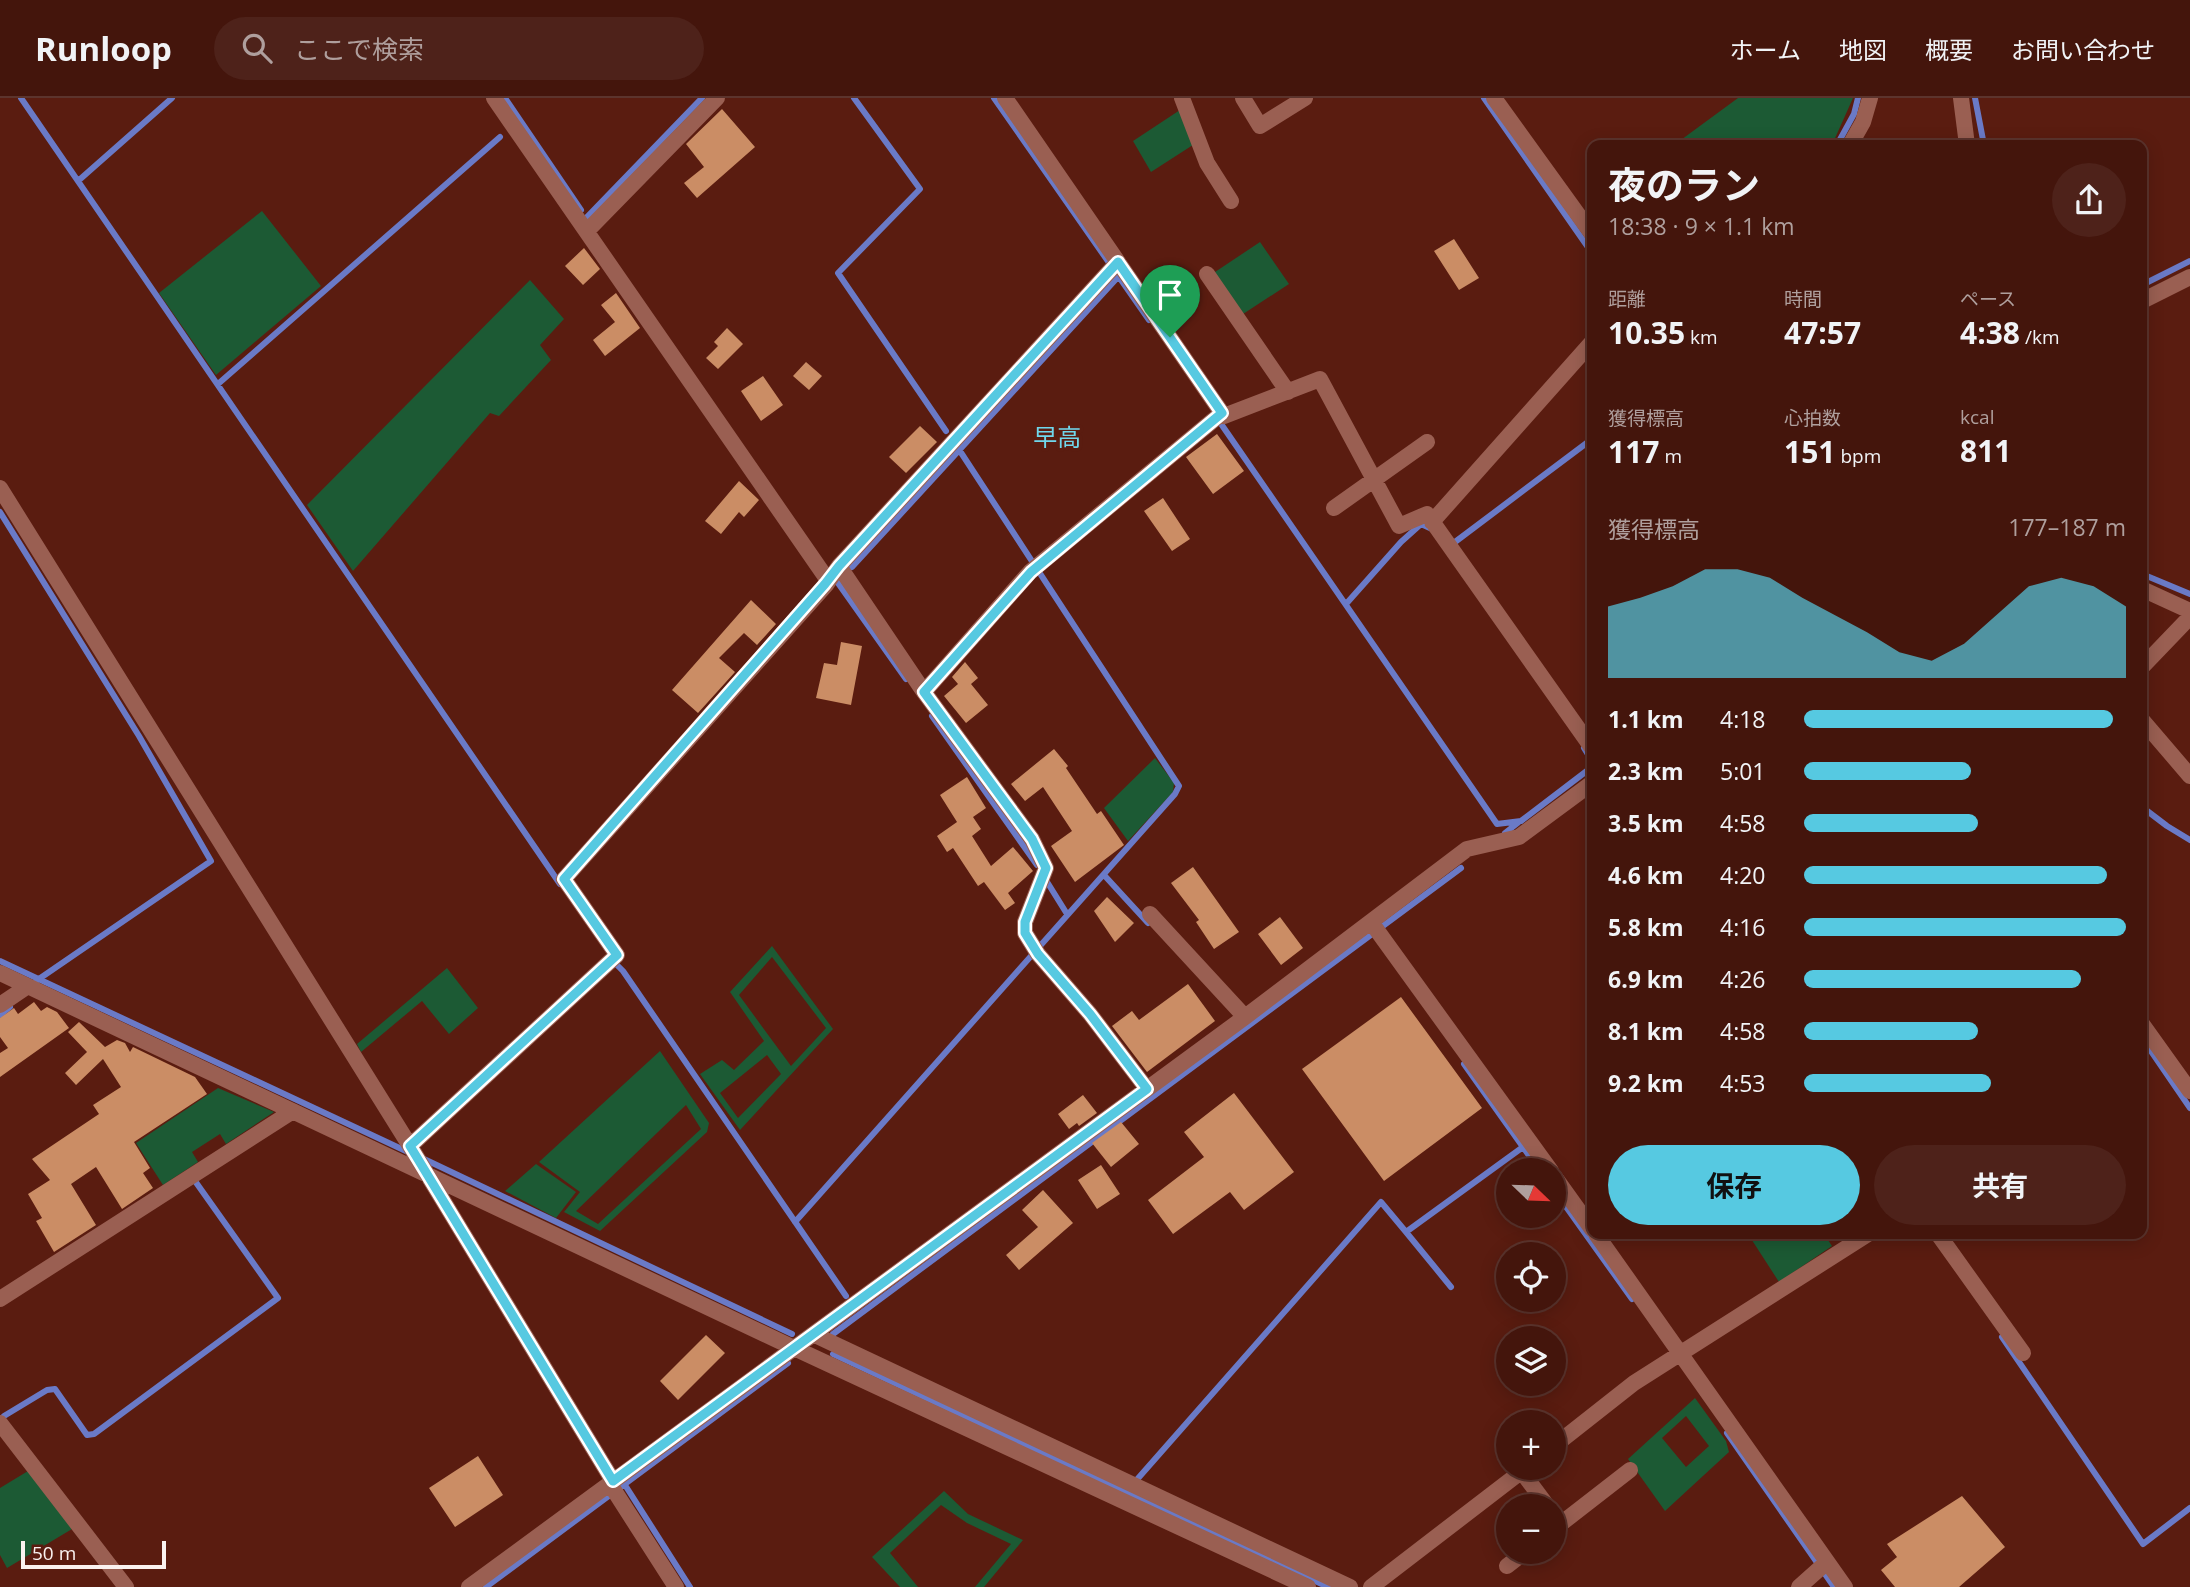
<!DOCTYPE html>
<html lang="ja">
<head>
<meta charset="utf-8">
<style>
	:root { --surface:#44150c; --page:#4e221a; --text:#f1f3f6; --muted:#af9f9d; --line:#5c342d; --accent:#56c9e1 }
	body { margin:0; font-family:"Open Sans","Noto Sans JP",sans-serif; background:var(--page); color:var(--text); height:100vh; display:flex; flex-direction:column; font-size:26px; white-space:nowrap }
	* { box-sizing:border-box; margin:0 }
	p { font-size:23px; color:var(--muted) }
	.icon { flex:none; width:38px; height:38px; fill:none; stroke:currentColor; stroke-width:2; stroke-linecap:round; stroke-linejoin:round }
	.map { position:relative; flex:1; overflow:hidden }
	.details { position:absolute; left:1587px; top:42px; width:560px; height:1099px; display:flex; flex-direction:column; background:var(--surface); border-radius:14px; box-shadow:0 4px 18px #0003,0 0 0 2px var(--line) }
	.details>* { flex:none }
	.needle { width:46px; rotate:113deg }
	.fabs { position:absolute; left:1496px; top:1060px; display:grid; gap:14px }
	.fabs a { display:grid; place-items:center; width:70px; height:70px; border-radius:50%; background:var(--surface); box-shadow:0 4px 18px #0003,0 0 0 2px var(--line); font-size:35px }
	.scale { position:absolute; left:21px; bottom:18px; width:145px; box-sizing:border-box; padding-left:7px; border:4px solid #faf2f0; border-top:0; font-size:19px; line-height:24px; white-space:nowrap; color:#faf2f0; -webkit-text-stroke:5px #5a1c10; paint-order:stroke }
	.pin { position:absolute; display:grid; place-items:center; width:60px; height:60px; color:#fff; margin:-72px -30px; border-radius:50% 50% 50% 0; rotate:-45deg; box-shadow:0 0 7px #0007 }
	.pin .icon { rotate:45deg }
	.round { display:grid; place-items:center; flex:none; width:74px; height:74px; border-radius:37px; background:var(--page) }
	.head { display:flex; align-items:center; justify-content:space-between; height:119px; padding:0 21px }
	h1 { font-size:38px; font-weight:700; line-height:52px }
	.metrics { display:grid; grid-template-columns:repeat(3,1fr); gap:10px; height:119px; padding:7px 21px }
	.metrics div { display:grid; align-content:center }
	.metrics b { font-size:30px; font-weight:700 }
	.metrics small { font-size:19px; font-weight:400 }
	.metrics p { font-size:19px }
	.chart { height:196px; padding:14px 21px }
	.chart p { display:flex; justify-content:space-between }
	.chart svg { width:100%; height:126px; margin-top:7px; fill:var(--accent); opacity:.7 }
	.cta { display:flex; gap:14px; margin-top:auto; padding:14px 21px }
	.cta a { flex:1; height:80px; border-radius:42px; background:var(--accent); color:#111; font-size:28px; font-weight:700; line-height:80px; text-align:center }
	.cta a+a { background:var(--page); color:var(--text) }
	ul { padding:0 21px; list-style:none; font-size:23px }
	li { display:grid; grid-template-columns:112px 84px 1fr; align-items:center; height:52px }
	li i { height:18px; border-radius:9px; background:var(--accent) }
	header { display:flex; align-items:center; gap:42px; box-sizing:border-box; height:98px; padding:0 35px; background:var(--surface); border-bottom:2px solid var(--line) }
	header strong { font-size:33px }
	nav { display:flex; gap:38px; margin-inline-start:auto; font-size:24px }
	.search { width:490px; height:63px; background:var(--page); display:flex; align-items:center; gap:18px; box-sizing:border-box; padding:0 24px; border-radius:38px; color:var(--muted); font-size:26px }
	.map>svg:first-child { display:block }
	.green { fill:#1c5a34; fill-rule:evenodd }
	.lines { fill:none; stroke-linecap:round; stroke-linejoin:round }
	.stream { stroke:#6a7ac7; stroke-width:6 }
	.building { fill:#cb8d65 }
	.street { stroke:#9a5f52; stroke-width:16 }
	.route-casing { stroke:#fff; stroke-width:14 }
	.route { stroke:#56c9e1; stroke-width:9 }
	.labels { text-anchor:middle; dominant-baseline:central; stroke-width:7; stroke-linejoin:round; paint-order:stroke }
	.quarter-label { font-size:24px; fill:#70d7ec; stroke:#5a1c10 }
</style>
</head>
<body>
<header>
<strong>Runloop</strong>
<div class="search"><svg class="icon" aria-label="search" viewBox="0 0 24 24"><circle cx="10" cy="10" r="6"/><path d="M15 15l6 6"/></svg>ここで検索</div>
<nav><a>ホーム</a><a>地図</a><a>概要</a><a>お問い合わせ</a></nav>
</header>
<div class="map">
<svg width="2190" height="1489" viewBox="0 0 2190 1489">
	<rect width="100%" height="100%" fill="#5a1c10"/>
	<path class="green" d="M1738 0H1853L1832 47H1674Z
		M1180 12 1196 45 1151 74 1133 43Z
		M262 113 321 188 216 277 159 195Z
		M1260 144 1289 186 1240 218 1212 176Z
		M530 182 564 221 540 247 551 262 499 318 490 315 353 473 307 407Z
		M1155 660 1174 685 1173 694 1128 743 1104 710Z
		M772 848 833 931 740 1032 700 976 722 962 734 972 764 943 730 894ZM772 859 826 930 791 968 739 897ZM767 957 781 976 738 1020 720 995Z
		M447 870 478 910 449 936 422 903 361 954 357 946Z
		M660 953 709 1025 707 1034 600 1133 564 1114 580 1094 539 1064ZM686 1007 701 1031 598 1126 576 1113Z
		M218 990 274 1014 226 1046 220 1036 192 1054 198 1064 163 1087 136 1045Z
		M536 1066 576 1094 556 1120 505 1093Z
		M1748 1136H1824L1832 1148 1779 1184Z
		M1695 1300 1726 1343 1729 1354 1665 1413 1628 1361ZM1686 1318 1709 1348 1686 1369 1662 1340Z
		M28 1373 72 1431 7 1470 0 1457V1390Z
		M944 1393 968 1416 1023 1442 984 1489H975L1011 1446 967 1425 941 1407 890 1455 918 1489H900L872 1459Z"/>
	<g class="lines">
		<path class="stream" d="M21 0 560 786
			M505 0 581 112
			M854 0 920 91 838 175 946 333
			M994 0 1149 222
			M1484 0 1592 155
			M1975 0 1984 47
			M1837 47 1854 16 1858 0
			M78 83 172 0
			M586 120 702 0
			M2142 187 2190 163
			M218 286 500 39
			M1217 320 1497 726 1521 723 1592 669
			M0 414 139 638 211 763 36 883
			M1451 447 1592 341
			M852 469 1118 179
			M2142 476 2190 496
			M833 478 906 581
			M1346 506 1401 444 1421 426 1432 431
			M932 618 1037 767
			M1584 650 1592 663
			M2142 709 2167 728 2190 742
			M1505 735 1519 724
			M1104 777 1148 825
			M1044 779 1067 816
			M0 863 408 1054
			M614 864 623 873 846 1198
			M0 917 10 909
			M2142 940 2190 1010
			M1464 966 1540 1073
			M424 1061 792 1236
			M1554 1092 1632 1201
			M795 1124 1175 696 1179 688 958 350
			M1406 1134 1451 1189
			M833 1236 1461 770
			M2002 1239 2143 1446 2190 1410
			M833 1256 1328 1489
			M4 1318 47 1292 55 1291 87 1337 94 1336 278 1200 195 1083
			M1727 1335 1834 1489
			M625 1387 690 1489
			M1126 1394 1381 1104 1406 1134 1523 1049
			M486 1489 788 1265"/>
	</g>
	<path class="building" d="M722 11 755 49 697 100 684 85 704 69 686 46Z
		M1454 141 1479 180 1459 192 1434 153Z
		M584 150 600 171 583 187 565 168Z
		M616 195 640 230 605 258 593 242 615 224 601 207Z
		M727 230 743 246 718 271 706 260 718 248 714 244Z
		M806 264 822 278 809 292 793 278Z
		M763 278 783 307 761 323 741 293Z
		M920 328 937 344 906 375 889 359Z
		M1217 336 1244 373 1213 396 1186 359Z
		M739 383 759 402 744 419 739 414 721 436 705 423Z
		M1163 400 1190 441 1172 453 1144 413Z
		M751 502 776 526 757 547 744 535 719 560 735 574 698 615 672 592Z
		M841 544 862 548 851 607 816 600 824 565 837 567Z
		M965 564 978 580 971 586 988 607 966 625 944 598 958 586 952 579Z
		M1054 651 1068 668 1066 670 1097 716 1101 713 1124 747 1075 784 1051 748 1072 733 1043 689 1025 703 1011 686Z
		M967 679 986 710 973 719 981 731 972 738 991 768 1013 749 1033 773 1008 795 1015 805 1005 812 984 784 978 788 953 750 947 754 937 738 957 724 940 697Z
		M1193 769 1239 834 1214 851 1196 824 1199 822 1171 785Z
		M1107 799 1134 825 1115 844 1094 813Z
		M1280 819 1303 850 1281 867 1258 836Z
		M1188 886 1215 923 1147 974 1112 928 1132 913 1139 922Z
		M1401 899 1482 1010 1384 1083 1302 971Z
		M34 904 41 913 47 909 57 914 69 930 0 979V955L8 950 0 939V920L14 910 18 916Z
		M79 924 105 949 117 942 125 945 130 954 133 949 195 979 207 996 134 1044 150 1070 143 1075 153 1090 122 1111 96 1069 71 1086 96 1127 54 1154 36 1123 42 1120 28 1096 50 1082 32 1061 99 1016 93 1007 121 989 103 961 76 987 65 975 87 954 68 934Z
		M1234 995 1294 1074 1244 1112 1230 1094 1173 1136 1148 1102 1204 1059 1184 1034Z
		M1083 997 1097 1015 1079 1028 1077 1025 1069 1031 1058 1016Z
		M1121 1024 1139 1046 1111 1069 1092 1045Z
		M1101 1067 1120 1096 1097 1111 1078 1082Z
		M1043 1092 1073 1125 1019 1172 1006 1157 1038 1129 1022 1112Z
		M706 1237 725 1255 678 1302 660 1283Z
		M478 1358 503 1397 455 1429 429 1390Z
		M1962 1398 2005 1449 1959 1489H1895L1881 1472 1897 1459 1887 1446Z"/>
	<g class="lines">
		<path class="street" d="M494 0 827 481
			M1005 0 1224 318 1320 281 1399 428 1427 416 1592 650
			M1182 0 1207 65 1231 103
			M1243 0 1260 28 1305 0
			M1494 0 1592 136
			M1961 0 1967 47
			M1850 47 1863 24 1870 0
			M587 133 717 0
			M1207 176 1288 294
			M2142 203 2190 179
			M0 390 410 1048 613 1383
			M1334 410 1427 344
			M1432 424 1592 244
			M839 468 924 594 1032 741 1046 770 1025 824V835L1038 856 1090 916 1147 991
			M2142 491 2190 513
			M2142 569 2190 519
			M924 594 1030 474 1222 315
			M2142 622 2190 678
			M1150 816 1245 919
			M1371 824 1551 1073
			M0 875 794 1250 1308 1489
			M0 907 28 888
			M2142 926 2190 993
			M410 1048 617 857 564 781 826 487 839 468 1118 164
			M1554 1078 1592 1131
			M1596 1136 1845 1489
			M1938 1136 2023 1255
			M0 1201 293 1013
			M815 1237 1350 1489
			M0 1325 126 1489
			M1554 1348 1634 1285 1868 1136
			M1522 1374 1548 1409
			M610 1386 676 1489
			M1554 1431 1630 1372
			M1507 1468 1525 1454
			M469 1489 1245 919 1467 751 1519 739 1592 685
			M1371 1489 1526 1370
			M1799 1489 1827 1464"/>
	</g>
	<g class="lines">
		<g class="route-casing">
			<path id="route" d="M1118 164 1222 315 1031 474 924 594 1032 741 1046 770 1025 824V835L1038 856 1090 916 1147 991 613 1383 410 1048 617 857 564 781 825 486 839 468Z"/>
		</g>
		<use href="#route" class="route"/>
	</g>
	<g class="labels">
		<g class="quarter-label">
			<text x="1057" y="338">早高</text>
		</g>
	</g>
</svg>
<div class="fabs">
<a><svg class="needle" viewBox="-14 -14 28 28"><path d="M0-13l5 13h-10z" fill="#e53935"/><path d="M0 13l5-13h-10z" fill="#af9f9d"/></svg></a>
<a><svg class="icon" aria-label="locate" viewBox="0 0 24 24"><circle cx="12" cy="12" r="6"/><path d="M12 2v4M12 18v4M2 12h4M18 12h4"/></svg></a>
<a><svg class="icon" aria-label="layers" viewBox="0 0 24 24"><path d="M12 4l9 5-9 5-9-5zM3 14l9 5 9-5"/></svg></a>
<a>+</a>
<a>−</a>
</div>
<div class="scale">50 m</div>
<div class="pin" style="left:1170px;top:239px;background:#1e9e55"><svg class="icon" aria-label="arrive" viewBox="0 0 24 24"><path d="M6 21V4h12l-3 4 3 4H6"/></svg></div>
<section class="details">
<div class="head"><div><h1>夜のラン</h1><p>18:38 · 9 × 1.1 km</p></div><a class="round"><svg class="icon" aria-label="share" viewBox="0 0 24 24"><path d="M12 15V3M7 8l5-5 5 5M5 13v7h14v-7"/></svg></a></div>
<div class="metrics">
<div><p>距離</p><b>10.35<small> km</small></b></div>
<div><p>時間</p><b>47:57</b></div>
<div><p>ペース</p><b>4:38<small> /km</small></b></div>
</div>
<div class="metrics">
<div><p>獲得標高</p><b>117<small> m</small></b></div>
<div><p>心拍数</p><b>151<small> bpm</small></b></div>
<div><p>kcal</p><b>811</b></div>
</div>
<div class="chart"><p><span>獲得標高</span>177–187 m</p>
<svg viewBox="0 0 160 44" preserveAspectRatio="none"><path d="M0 44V19L10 16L20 12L30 6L40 6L50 9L60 16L70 22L80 28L90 35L100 38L110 32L120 22L130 12L140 9L150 12L160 19V44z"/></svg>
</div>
<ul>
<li><b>1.1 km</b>4:18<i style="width:96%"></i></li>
<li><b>2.3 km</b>5:01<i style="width:52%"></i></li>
<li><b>3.5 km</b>4:58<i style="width:54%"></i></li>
<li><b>4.6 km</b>4:20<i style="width:94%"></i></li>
<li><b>5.8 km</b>4:16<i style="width:100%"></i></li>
<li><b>6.9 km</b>4:26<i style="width:86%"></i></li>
<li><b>8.1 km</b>4:58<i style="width:54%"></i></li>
<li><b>9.2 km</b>4:53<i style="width:58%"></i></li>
</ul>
<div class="cta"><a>保存</a><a>共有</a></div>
</section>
</div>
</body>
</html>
